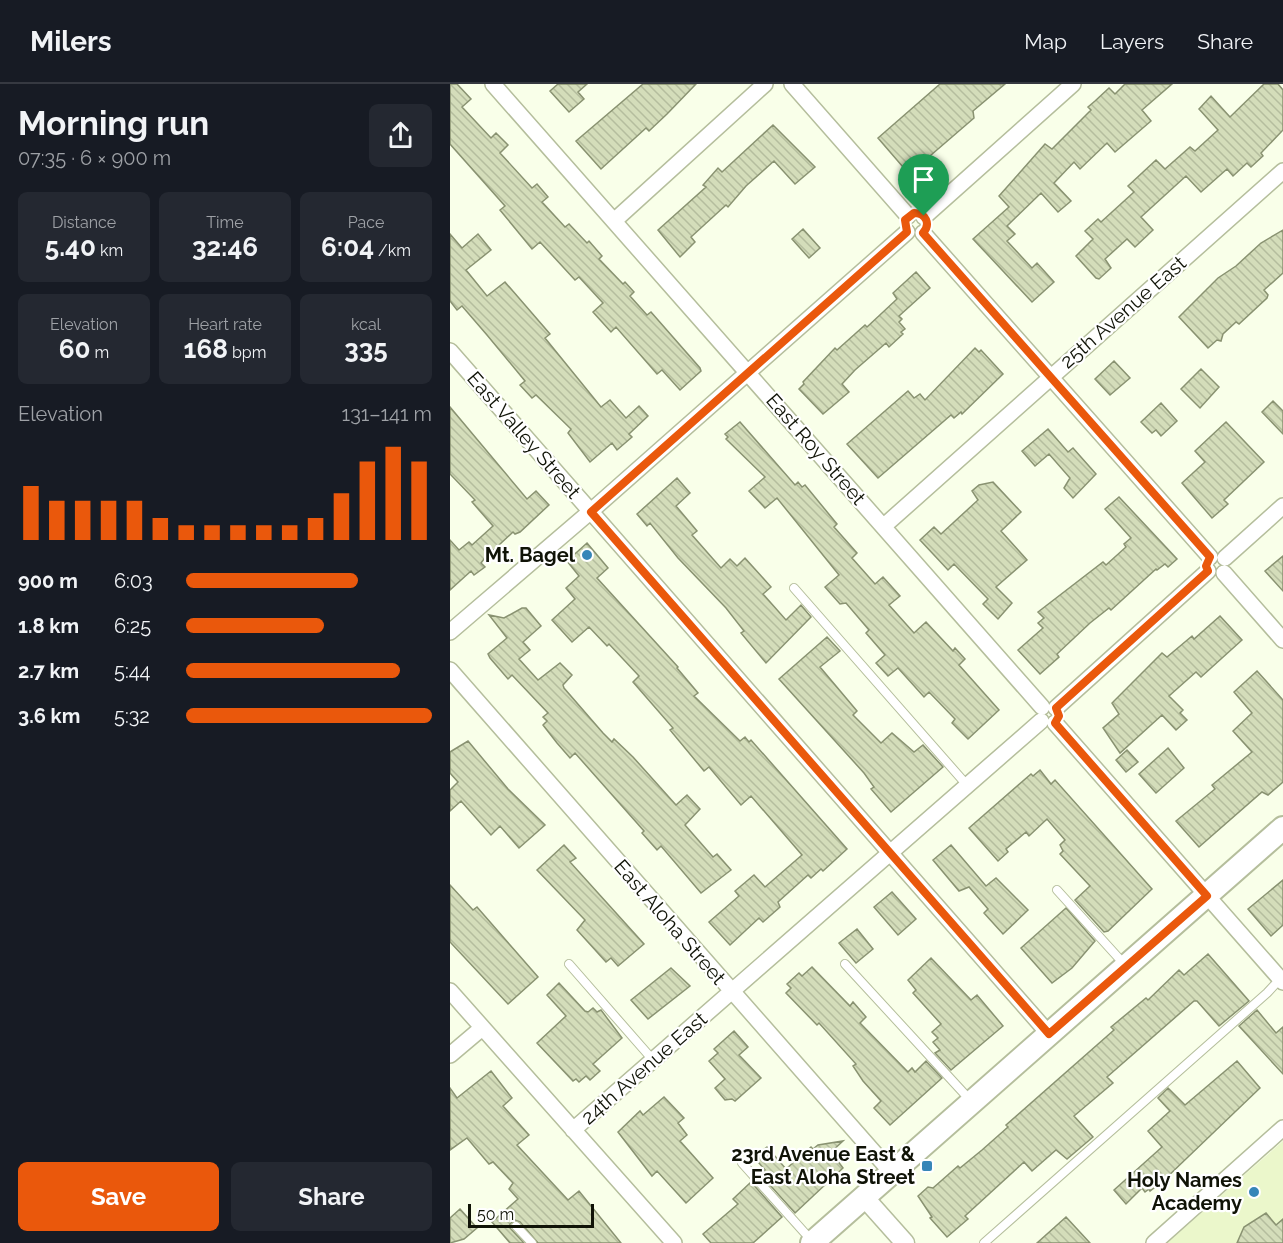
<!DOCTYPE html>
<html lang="en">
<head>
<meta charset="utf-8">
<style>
	:root { --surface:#171b24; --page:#242831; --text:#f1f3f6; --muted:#9ea1a6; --line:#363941; --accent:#ea580c }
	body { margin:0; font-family:Raleway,sans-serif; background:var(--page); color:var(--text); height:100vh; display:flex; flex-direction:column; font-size:22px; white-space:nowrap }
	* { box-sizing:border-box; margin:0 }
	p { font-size:20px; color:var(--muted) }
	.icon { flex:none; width:33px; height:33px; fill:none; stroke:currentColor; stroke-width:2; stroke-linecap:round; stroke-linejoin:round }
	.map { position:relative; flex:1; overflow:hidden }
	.side { display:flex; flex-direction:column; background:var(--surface); width:450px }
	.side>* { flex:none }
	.scale { position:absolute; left:18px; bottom:15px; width:126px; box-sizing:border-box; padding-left:6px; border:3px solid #101307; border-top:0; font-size:16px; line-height:21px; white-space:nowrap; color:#101307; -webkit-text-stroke:4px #fff; paint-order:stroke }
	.pin { position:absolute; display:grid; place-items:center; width:51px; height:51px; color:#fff; margin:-62px -26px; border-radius:50% 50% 50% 0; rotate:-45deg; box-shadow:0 0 6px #0007 }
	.pin .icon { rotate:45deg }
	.round { display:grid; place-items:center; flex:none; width:63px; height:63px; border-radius:9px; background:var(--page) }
	.headline { display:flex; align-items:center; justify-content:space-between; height:102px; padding:0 18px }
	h1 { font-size:33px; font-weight:700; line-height:45px }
	.stats { display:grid; grid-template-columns:repeat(3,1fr); gap:9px; height:102px; padding:6px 18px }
	.stats div { display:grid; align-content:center; border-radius:9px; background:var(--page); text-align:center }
	.stats b { font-size:26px; font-weight:700 }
	.stats small { font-size:16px; font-weight:400 }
	.stats p { font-size:16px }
	.chart { height:168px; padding:12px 18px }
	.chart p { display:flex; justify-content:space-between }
	.chart svg { width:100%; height:108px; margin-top:6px; stroke:var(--accent); stroke-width:6 }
	.cta { display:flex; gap:12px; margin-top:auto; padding:12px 18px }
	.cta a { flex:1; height:69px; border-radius:9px; background:var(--accent); color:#fff; font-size:24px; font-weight:700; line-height:69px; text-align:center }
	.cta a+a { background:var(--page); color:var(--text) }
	ul { padding:0 18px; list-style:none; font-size:20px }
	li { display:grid; grid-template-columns:96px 72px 1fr; align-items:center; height:45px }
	li i { height:15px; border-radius:8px; background:var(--accent) }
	header { display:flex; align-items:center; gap:36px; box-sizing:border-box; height:84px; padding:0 30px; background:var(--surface); border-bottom:2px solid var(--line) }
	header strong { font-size:28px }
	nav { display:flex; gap:33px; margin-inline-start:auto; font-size:21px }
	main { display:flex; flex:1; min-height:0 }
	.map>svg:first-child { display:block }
	.built { fill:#ebf7cb }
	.building { fill:url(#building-back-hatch); stroke:#899271; stroke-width:1.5 }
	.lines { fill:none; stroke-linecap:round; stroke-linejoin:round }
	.service-casing { stroke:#b5be9c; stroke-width:10 }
	.minor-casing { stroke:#b5be9c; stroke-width:18 }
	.tertiary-casing { stroke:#b5be9c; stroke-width:21 }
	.primary-casing { stroke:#b5be9c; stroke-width:26 }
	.path { stroke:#7c8170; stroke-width:3; stroke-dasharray:4.5 3; stroke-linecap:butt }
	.service { stroke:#fff; stroke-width:8 }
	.minor { stroke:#fff; stroke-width:15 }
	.tertiary { stroke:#fff; stroke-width:18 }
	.primary { stroke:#fff; stroke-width:22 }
	.route-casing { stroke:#fff; stroke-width:12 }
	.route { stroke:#ea580c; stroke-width:8 }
	.poi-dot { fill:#3786b8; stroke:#fff; stroke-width:2 }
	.labels { text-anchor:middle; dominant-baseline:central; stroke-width:4.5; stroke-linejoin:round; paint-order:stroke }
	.street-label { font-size:20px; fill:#101307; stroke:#fff }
	.poi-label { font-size:20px; font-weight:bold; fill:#101307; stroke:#fff; text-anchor:end }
</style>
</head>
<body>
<header>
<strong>Milers</strong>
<nav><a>Map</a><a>Layers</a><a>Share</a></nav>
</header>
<main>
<section class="side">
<div class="headline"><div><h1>Morning run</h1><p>07:35 · 6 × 900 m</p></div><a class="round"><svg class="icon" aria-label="share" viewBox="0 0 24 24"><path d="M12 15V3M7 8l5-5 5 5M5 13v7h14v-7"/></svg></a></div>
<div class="stats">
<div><p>Distance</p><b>5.40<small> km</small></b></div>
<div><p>Time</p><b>32:46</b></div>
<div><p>Pace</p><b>6:04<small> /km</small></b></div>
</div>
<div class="stats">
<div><p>Elevation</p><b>60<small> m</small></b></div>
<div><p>Heart rate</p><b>168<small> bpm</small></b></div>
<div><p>kcal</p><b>335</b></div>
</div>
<div class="chart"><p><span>Elevation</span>131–141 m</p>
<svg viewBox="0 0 160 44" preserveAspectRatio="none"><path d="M5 44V22M15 44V28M25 44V28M35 44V28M45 44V28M55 44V35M65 44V38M75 44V38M85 44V38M95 44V38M105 44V38M115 44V35M125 44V25M135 44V12M145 44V6M155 44V12"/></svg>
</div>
<ul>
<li><b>900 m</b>6:03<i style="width:70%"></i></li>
<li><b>1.8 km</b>6:25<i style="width:56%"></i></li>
<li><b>2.7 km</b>5:44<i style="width:87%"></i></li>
<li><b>3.6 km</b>5:32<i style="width:100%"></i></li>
</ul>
<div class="cta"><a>Save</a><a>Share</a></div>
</section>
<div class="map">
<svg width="833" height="1159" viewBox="0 0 833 1159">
	<defs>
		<pattern id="building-back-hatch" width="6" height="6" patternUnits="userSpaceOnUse" patternTransform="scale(1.5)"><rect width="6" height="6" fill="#d4ddba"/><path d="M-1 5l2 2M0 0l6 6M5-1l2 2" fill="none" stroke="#b5bd9e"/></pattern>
	</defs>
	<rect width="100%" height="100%" fill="#f9ffe9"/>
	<path class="built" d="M833 1057V1159H717Z"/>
	<path class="building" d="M0 0H7L21 15 12 23 41 54 46 49 58 61 50 69 82 104 87 100 98 113 92 118 115 143 119 140 137 159 139 157 152 172 149 175 173 200 175 198 184 208 180 212 197 231 201 228 250 284 251 287 230 306 212 286 207 290 166 243 161 248 143 228 153 219 129 193 125 196 90 158 82 165 50 126 55 122 0 60Z
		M108 0H137L128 8 134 15 119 28 100 7Z
		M193 0H246L217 30 199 47 196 44 151 85 126 57Z
		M490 0H555L523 27 524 34 459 90 428 54Z
		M675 0H722L692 26 701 37 665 68 657 59 630 85 624 78 604 99 621 117 608 128 591 109 557 142 565 150 557 157 582 184 587 179 604 198 582 218 523 155 559 123 549 112 595 60 602 65 641 26 638 23 645 17 659 4 665 10Z
		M814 0H828L833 6V46L811 69 813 72 801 83 797 79 783 92 777 85 751 108 736 92 691 133 703 146 685 163 677 155 655 175 661 184 649 195 646 194 626 172 643 155 635 147 648 135 651 138 684 108 678 102 706 76 715 85 740 63 745 67 768 46 749 25 761 12 780 33Z
		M323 41 365 83 345 100 324 77 296 102 278 123 276 121 241 153 245 158 230 173 208 146 256 103 253 101 268 84 272 88Z
		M353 145 370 164 359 174 342 155Z
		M833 146V189L814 206 818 211 817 214 789 240 786 238 773 250 771 257 767 256 758 264 729 233 768 194 786 182 811 159Z
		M0 150 12 164 28 150 41 166 16 186 37 212 55 198 100 250 95 254 151 323 160 316 176 334 189 322 198 332 179 350 182 353 167 366 162 359 140 378 118 349 121 345 86 311 82 314 70 301 75 297 37 251 12 222 7 226 0 217Z
		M466 188 480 204 449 232 452 235 449 238 455 245 451 248 453 250 439 263 436 259 405 286 392 300 399 308 373 330 349 305 354 300 353 298 385 264 387 266 415 241 417 243 447 215 443 209Z
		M525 264 529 268 531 266 553 290 512 330 511 328 504 334 501 331 428 394 397 360 458 307 464 314 470 310 475 316Z
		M664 277 680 294 660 311 645 295Z
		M751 285 769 303 750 324 731 305Z
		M823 317 833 327V350L812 328Z
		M711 319 727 337 711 352 706 346 702 349 691 338Z
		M0 323 77 415 86 407 99 421 70 448 65 450 63 448 34 475 31 479 35 483 24 491 21 487 0 506V456L9 466 19 458 22 461 43 442 22 418 25 416 0 390Z
		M290 338 345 401 348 398 352 403 355 401 387 440 384 443 407 469 402 474 425 500 433 493 450 512 439 521 464 549 476 538 503 567 505 564 515 575 509 581 549 626 518 655 502 639 505 635 479 608 474 613 448 584 438 592 426 579 435 571 416 549 419 546 396 519 390 520 375 503 389 491 327 414 315 424 299 407 315 393 276 355 278 353 275 350Z
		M776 338 814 378 774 416 778 420 762 434 732 399 755 378 745 367Z
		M598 345 618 368 623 364 646 390 623 414 614 404 620 394 599 370 585 382 572 367Z
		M227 394 240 409 226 422 247 447 242 451 271 484 280 475 287 482 295 474 321 503 313 510 336 536 351 521 361 533 316 579 291 549 294 547 276 524 228 474 200 439 197 442 187 430Z
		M543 398 571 428 551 447 577 476 546 503 562 519 548 535 533 520 538 515 504 480 498 486 470 456 484 443 491 450 528 416 522 407 529 401Z
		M669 413 727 475 718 483 715 480 707 486 706 485 661 526 659 524 640 539 607 570 609 573 590 590 568 566 593 544 588 539 594 534 588 528 653 478 656 481 676 463 674 460 681 454 655 425Z
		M137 459 158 484 147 494 228 583 227 584 248 609 244 612 290 657 295 653 299 658 301 656 397 765 373 787 371 785 361 794 358 791 328 818 330 823 313 838 309 834 280 861 259 838 289 812 285 807 304 791 315 803 352 771 301 712 291 721 259 683 254 687 220 646 223 644 183 598 189 592 159 560 157 562 139 543 122 558 102 536 125 515 116 504 129 492 117 477Z
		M833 472V507L815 487Z
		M72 524H76L91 542 73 558 80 566 69 575 88 596 110 579 122 591 113 601 114 604 153 649 162 658 164 655 183 673 226 721 237 711 250 725 235 741 263 773 267 770 281 786 251 809 211 762 207 766 192 749 194 747 125 669 120 674 107 659 93 641 97 637 93 633 98 629 62 591 58 595 40 574 38 570 57 554 39 531 54 534Z
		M770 532 792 556 751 593 746 588 719 612 733 626 730 629 737 636 726 646 712 631 670 669 653 644 669 630 662 619 712 569 717 573 742 552 744 555Z
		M377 553 390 567 370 583 407 627 403 631 431 659 442 649 464 668 473 661 493 683 441 728 421 705 424 703 414 689 329 595Z
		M807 587 833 616V698L818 711 812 708 749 763 726 737 765 705 762 701 802 668 783 647 802 629 784 608Z
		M18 657 58 705 95 741 69 764 50 742 41 751 11 717 0 727V706L8 698 0 689V668Z
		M718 664 734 684 706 709 689 690Z
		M677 666 688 678 676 688 666 676Z
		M590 686 601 700 605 696 702 805 658 847 654 848 625 816 640 802 610 770 613 767 610 761 615 756 597 735 579 752 576 748 556 765 558 768 548 777 519 744 581 690 583 692Z
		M114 761 126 774 120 778 194 860 168 882 161 874 156 878 127 846 135 836 87 786Z
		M501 761 536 802 546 794 578 826 553 850 534 829 538 825 519 803 509 807 483 776Z
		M833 796V841L821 852 798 825Z
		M0 801 23 826 27 823 88 893 58 920 0 858Z
		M442 808 466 835 448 851 424 823Z
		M616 824 645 857 622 884 602 899 571 864Z
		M407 845 423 865 406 879 389 859Z
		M758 870 799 917 769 942 747 917H744L657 993 663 999 624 1032 643 1053 617 1075 606 1066 582 1087 574 1078 515 1132 518 1135 497 1153 480 1134 482 1133 468 1112 478 1103 483 1104 508 1082 510 1084 532 1066 558 1043 556 1041 664 946 661 943 696 914 698 916 729 886 734 891Z
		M481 874 521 916 527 911 553 942 501 986 485 969 490 966 483 958 488 954 482 948 491 940 463 909 466 906 458 896Z
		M362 883 400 922 403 918 416 933 410 939 458 988 462 984 465 988 476 977 492 994 440 1041 424 1024 431 1017 413 997 403 982 406 980 369 939 367 941 336 909 341 904 337 900 349 889 352 892Z
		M221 884 240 902 198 935 181 916Z
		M109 899 135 927 138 928 143 924 147 928 151 926 172 954 143 980 150 987 140 996 136 992 129 998 126 995 123 997 87 959 116 932 97 911Z
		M807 926 826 949 833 943V990L789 942Z
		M284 947 298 963 289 971 311 994 285 1017 282 1015 275 1016 265 1004 275 995 259 977 268 969 264 965Z
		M787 977 810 1004 713 1097 700 1107 699 1105 695 1108 692 1104 676 1120 664 1106 712 1063 698 1047 720 1027 708 1014 718 1004 735 1021Z
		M41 987 62 1014 53 1022 79 1051 67 1061 118 1116 129 1107 171 1159H88L70 1138 65 1136 60 1140V1144L74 1159H60L42 1138 68 1115 59 1105 63 1099 43 1078 39 1080 17 1054 0 1066V1004L7 1014Z
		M214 1013 234 1034 228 1039 237 1051 230 1057 263 1094 236 1119 207 1087 202 1092 168 1048 190 1027 193 1031Z
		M393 1057 381 1068 393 1084 345 1129 310 1090 315 1086 304 1073 317 1063 336 1085 361 1063 363 1065 368 1061Z
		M301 1098 332 1133 303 1159H261L253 1150 288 1120 283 1115Z
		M10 1125 27 1144 14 1155 0 1159V1134Z
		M816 1129 826 1141 833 1135V1159H787L794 1143Z
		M616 1133 640 1159H587Z"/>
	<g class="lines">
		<g class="service-casing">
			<path id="service" d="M344 504 516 700
				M607 806 675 881
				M119 880 203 976
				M395 880 521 1017
				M292 1079 362 1157
				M66 1142 82 1159
				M534 1159 817 909 830 895"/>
		</g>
		<g class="minor-casing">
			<path id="minor" d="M43 0 592 623
				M342 0 458 132
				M474 133 623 0
				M164 137 315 0
				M473 149 760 473
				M0 267 599 950
				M434 442 833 87
				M775 474 833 422
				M774 489 833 556
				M0 548 141 427 457 148
				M0 586 442 1089
				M606 624 758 487
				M605 639 833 898
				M0 907 224 1159
				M0 971 32 944
				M123 1046 591 637
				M704 1159 833 1044"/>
		</g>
		<g class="tertiary-casing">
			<path id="tertiary" d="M414 1113 455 1159"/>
		</g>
		<g class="primary-casing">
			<path id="primary" d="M362 1159 833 744"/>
		</g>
		<path class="path" d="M785 1120 790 1125"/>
		<use href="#service" class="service"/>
		<use href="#minor" class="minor"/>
		<use href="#tertiary" class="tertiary"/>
		<use href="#primary" class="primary"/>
	</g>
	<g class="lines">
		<g class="route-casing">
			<path id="route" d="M464 129C476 129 481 140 473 149L760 473 756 482 758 487 606 624 609 632 605 639 757 812 599 950 141 428 457 148 455 136Z"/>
		</g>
		<use href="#route" class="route"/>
	</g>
	<g class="poi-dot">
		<circle cx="137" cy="471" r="6"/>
		<rect x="471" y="1076" width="12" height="12" rx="3"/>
		<circle cx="804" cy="1108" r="6"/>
	</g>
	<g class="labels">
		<g class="street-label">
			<text transform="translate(673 228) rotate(-41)">25th Avenue East</text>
			<text transform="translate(74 351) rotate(49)">East Valley Street</text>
			<text transform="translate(366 365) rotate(49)">East Roy Street</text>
			<text transform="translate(220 838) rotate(49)">East Aloha Street</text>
			<text transform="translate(194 984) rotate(-41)">24th Avenue East</text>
		</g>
		<g class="poi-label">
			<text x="125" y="471">Mt. Bagel</text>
			<text x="465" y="1070">23rd Avenue East &amp;<tspan x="465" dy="23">East Aloha Street</tspan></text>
			<text x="792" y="1096">Holy Names<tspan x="792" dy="23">Academy</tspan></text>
		</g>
	</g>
</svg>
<div class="scale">50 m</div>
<div class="pin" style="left:474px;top:132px;background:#1e9e55"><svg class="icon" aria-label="arrive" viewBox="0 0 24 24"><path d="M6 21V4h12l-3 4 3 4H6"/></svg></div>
</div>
</main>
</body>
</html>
